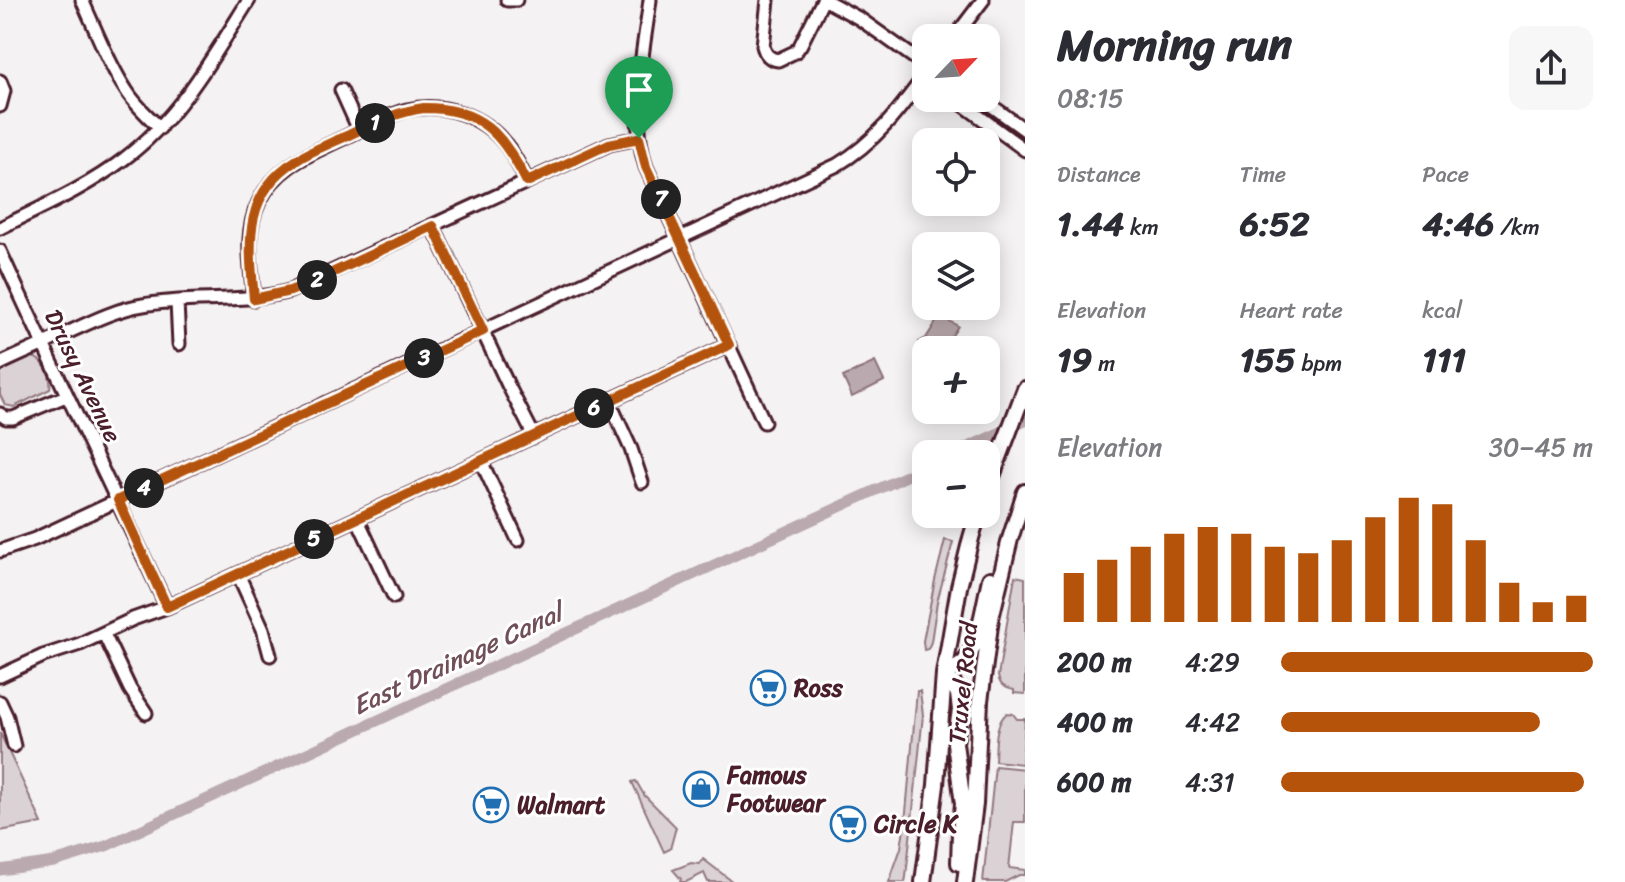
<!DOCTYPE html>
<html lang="en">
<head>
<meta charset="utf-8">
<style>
	:root { --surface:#fff; --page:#f7f7f7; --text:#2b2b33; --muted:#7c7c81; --accent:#b45309 }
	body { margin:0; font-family:Sriracha,sans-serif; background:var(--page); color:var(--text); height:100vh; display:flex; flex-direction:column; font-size:30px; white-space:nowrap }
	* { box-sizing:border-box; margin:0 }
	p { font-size:26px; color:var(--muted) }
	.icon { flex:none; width:44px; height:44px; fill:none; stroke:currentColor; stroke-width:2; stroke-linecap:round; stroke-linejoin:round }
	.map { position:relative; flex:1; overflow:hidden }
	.drawer { display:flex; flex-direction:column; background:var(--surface); width:600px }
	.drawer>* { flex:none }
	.needle { width:52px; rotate:65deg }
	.fabs { position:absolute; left:912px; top:24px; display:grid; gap:16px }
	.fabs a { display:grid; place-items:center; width:88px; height:88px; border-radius:16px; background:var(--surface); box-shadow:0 4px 20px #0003; font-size:40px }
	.pin { position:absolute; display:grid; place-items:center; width:68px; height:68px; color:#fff; margin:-82px -34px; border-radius:50% 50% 50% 0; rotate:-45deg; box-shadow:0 0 8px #0007 }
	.pin .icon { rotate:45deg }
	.km { position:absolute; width:40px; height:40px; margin:-20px; border-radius:50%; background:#222; color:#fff; font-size:22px; line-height:40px; text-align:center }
	.round { display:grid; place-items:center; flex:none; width:84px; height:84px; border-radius:16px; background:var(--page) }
	.headline { display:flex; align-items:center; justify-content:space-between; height:136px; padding:0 32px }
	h1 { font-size:44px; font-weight:700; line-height:60px }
	.figures { display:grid; grid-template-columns:repeat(3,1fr); gap:12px; height:136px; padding:8px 32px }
	.figures div { display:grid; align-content:center }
	.figures b { font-size:34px; font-weight:700 }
	.figures small { font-size:22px; font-weight:400 }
	.figures p { font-size:22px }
	.chart { height:224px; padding:16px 32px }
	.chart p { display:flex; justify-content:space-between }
	.chart svg { width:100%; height:144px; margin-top:8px; stroke:var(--accent); stroke-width:6 }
	ul { padding:0 32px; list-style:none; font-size:26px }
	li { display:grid; grid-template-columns:128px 96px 1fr; align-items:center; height:60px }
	li i { height:20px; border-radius:10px; background:var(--accent) }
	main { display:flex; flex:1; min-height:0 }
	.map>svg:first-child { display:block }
	.green { fill:#dbd2d5; stroke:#927880; stroke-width:2 }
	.water { fill:#baa9ae; stroke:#8d727a; stroke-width:2 }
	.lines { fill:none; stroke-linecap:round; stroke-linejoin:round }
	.canal { stroke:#baa9ae; stroke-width:11 }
	.minor-casing { stroke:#4a1f2b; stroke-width:17 }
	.major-casing { stroke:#4a1f2b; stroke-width:20 }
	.minor { stroke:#fff; stroke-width:11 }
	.major { stroke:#fff; stroke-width:14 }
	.route-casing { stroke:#fff; stroke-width:16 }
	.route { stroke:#b45309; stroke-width:10 }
	.labels { text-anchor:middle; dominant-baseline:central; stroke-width:6; stroke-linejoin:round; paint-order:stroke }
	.street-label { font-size:24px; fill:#4a1f2b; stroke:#fff }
	.poi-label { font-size:24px; font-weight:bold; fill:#4a1f2b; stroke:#fff; text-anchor:start }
	.water-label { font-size:26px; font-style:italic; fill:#714f59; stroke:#fff }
</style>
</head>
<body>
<main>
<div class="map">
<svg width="1025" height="882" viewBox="0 0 1025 882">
	<rect width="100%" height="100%" fill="#f4f2f2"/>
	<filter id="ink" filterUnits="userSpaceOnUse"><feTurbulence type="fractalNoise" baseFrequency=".0125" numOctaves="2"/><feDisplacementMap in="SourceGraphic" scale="16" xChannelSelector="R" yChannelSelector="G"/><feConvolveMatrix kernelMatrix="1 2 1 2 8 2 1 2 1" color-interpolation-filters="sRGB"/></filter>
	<g filter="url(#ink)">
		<path class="green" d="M31 357C44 358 52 376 50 389L14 407 5 405 0 395V372Z
			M945 540 953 542 937 602 931 642 928 649 924 650 923 641 935 580Z
			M1015 576 1025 578V694L1014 693V690C1005 688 1000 686 998 676Z
			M917 691H920L923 715 906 877 905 882H889L901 848 905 823Z
			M1007 713 1013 714 1017 719H1025L1022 764 995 761C996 745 994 724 1007 713Z
			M0 733 42 823 0 831Z
			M995 766 1025 769V822H1014L1009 868 1025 870V875H1019L1005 882H983Z
			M636 781 644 795 676 827 670 849 664 852 632 782Z
			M703 859 733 882H708L704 873 686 882H680L681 879 673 870 691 863 699 864Z"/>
		<path class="water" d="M940 316 958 326 943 350H926V358L919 342 926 338Z
			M875 362 884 381 852 397 843 377Z"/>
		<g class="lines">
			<path class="canal" d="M953 454 1025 421
				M0 870 54 862 106 846 926 467"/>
			<g class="minor-casing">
				<path id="minor" d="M82 0C96 30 108 63 126 90 135 105 148 116 160 128
					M507 0H516
					M650 0C643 55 629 113 646 167L764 422
					M768 0 763 46C765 54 769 59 778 60L795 52 800 46 823 0
					M825 0 860 19 926 66
					M954 38 983 0
					M0 81 4 91 0 106
					M341 90 359 130
					M954 98 1025 150
					M981 98 1025 130
					M433 226 508 385 534 436
					M0 228C42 207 86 188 124 159 179 118 213 57 249 0
					M0 251C54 370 112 488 167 607
					M254 299C251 266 244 232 259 202 275 168 307 155 339 140 361 130 384 116 407 110 443 102 483 115 506 145 515 156 521 169 527 182
					M177 302 179 344
					M0 364C19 355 38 347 56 338 85 325 112 310 143 305 192 296 242 304 290 291L609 144 639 138
					M609 401 631 449 642 482
					M0 414 6 418H13L66 396
					M481 461 518 540
					M357 518 394 597
					M0 551 35 539 837 165C876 142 900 109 926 74
					M238 574 263 629 270 655
					M104 634 130 689 146 713
					M0 676 43 656 80 644 133 619 167 607 729 345
					M0 702 7 717 14 746"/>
			</g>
			<g class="major-casing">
				<path id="major" d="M986 492 1025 389
					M944 674 953 683 958 694 960 710 955 743 963 804 960 832 959 863
					M944 674C951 670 961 667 966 660 979 644 985 600 990 579
					M923 882 936 785 944 674 959 587 971 538 978 514
					M965 882 975 804 980 701 991 618 1010 539 1025 492"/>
			</g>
			<use href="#minor" class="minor"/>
			<use href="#major" class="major"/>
		</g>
	</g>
	<g class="lines" filter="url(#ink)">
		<g class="route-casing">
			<path id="route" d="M424 108C481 108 503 134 527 182L609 144 639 138 646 167 729 345 167 607 118 500 483 331 433 226 308 284 290 291 254 299C249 244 242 193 297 160 311 151 327 145 342 138 369 126 394 112 424 108Z"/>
		</g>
		<use href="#route" class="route"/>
	</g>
	<defs>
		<g id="supermarket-ring" transform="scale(1.8)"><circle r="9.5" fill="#fff" stroke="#1f6fb2" stroke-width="1.5"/><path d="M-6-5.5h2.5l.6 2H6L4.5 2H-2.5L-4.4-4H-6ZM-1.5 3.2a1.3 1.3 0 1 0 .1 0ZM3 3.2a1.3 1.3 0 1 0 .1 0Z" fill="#1f6fb2"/></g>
		<g id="shop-ring" transform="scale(1.8)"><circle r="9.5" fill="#fff" stroke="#1f6fb2" stroke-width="1.5"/><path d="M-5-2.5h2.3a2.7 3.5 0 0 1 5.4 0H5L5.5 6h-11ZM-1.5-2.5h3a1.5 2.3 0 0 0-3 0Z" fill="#1f6fb2"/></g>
	</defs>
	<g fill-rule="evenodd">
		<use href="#supermarket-ring" x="768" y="688"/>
		<use href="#shop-ring" x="701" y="789"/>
		<use href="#supermarket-ring" x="491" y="805"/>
		<use href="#supermarket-ring" x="848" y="824"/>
	</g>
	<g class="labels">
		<g class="street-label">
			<text transform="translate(83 376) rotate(64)">Drusy Avenue</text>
			<text transform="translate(963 683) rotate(-84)">Truxel Road</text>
		</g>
		<g class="poi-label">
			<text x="794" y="688">Ross</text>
			<text x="727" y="775">Famous<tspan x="727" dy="28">Footwear</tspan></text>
			<text x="517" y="805">Walmart</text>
			<text x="874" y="824">Circle K</text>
		</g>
		<g class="water-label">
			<text transform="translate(457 659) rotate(-25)">East Drainage Canal</text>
		</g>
	</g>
</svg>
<div class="fabs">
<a><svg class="needle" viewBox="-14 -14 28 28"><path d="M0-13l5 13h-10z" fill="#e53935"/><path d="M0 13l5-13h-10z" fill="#7c7c81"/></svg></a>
<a><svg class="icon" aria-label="locate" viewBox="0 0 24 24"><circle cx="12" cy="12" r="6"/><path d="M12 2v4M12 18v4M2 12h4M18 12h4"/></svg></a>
<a><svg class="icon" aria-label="layers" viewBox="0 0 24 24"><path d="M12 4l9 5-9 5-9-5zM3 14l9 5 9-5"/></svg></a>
<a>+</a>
<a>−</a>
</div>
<div class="pin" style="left:639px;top:138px;background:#1e9e55"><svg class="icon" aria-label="arrive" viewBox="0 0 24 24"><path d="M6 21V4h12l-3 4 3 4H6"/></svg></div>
<b class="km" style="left:375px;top:123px">1</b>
<b class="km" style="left:317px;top:280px">2</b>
<b class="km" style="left:424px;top:358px">3</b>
<b class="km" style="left:144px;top:488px">4</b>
<b class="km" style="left:314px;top:539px">5</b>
<b class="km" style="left:594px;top:408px">6</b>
<b class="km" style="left:661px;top:199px">7</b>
</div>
<section class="drawer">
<div class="headline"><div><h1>Morning run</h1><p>08:15</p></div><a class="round"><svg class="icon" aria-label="share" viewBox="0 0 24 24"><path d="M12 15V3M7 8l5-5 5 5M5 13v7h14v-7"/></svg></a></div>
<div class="figures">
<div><p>Distance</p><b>1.44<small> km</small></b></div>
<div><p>Time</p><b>6:52</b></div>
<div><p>Pace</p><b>4:46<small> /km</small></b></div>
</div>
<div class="figures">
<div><p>Elevation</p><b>19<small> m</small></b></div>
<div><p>Heart rate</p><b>155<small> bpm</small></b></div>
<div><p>kcal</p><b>111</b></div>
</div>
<div class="chart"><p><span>Elevation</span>30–45 m</p>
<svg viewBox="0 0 160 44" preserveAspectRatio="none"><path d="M5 44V29M15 44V25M25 44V21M35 44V17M45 44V15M55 44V17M65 44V21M75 44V23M85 44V19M95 44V12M105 44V6M115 44V8M125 44V19M135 44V32M145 44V38M155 44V36"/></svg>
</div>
<ul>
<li><b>200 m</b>4:29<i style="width:100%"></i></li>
<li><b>400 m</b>4:42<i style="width:83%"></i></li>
<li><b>600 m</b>4:31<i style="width:97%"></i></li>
</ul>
</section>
</main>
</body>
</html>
